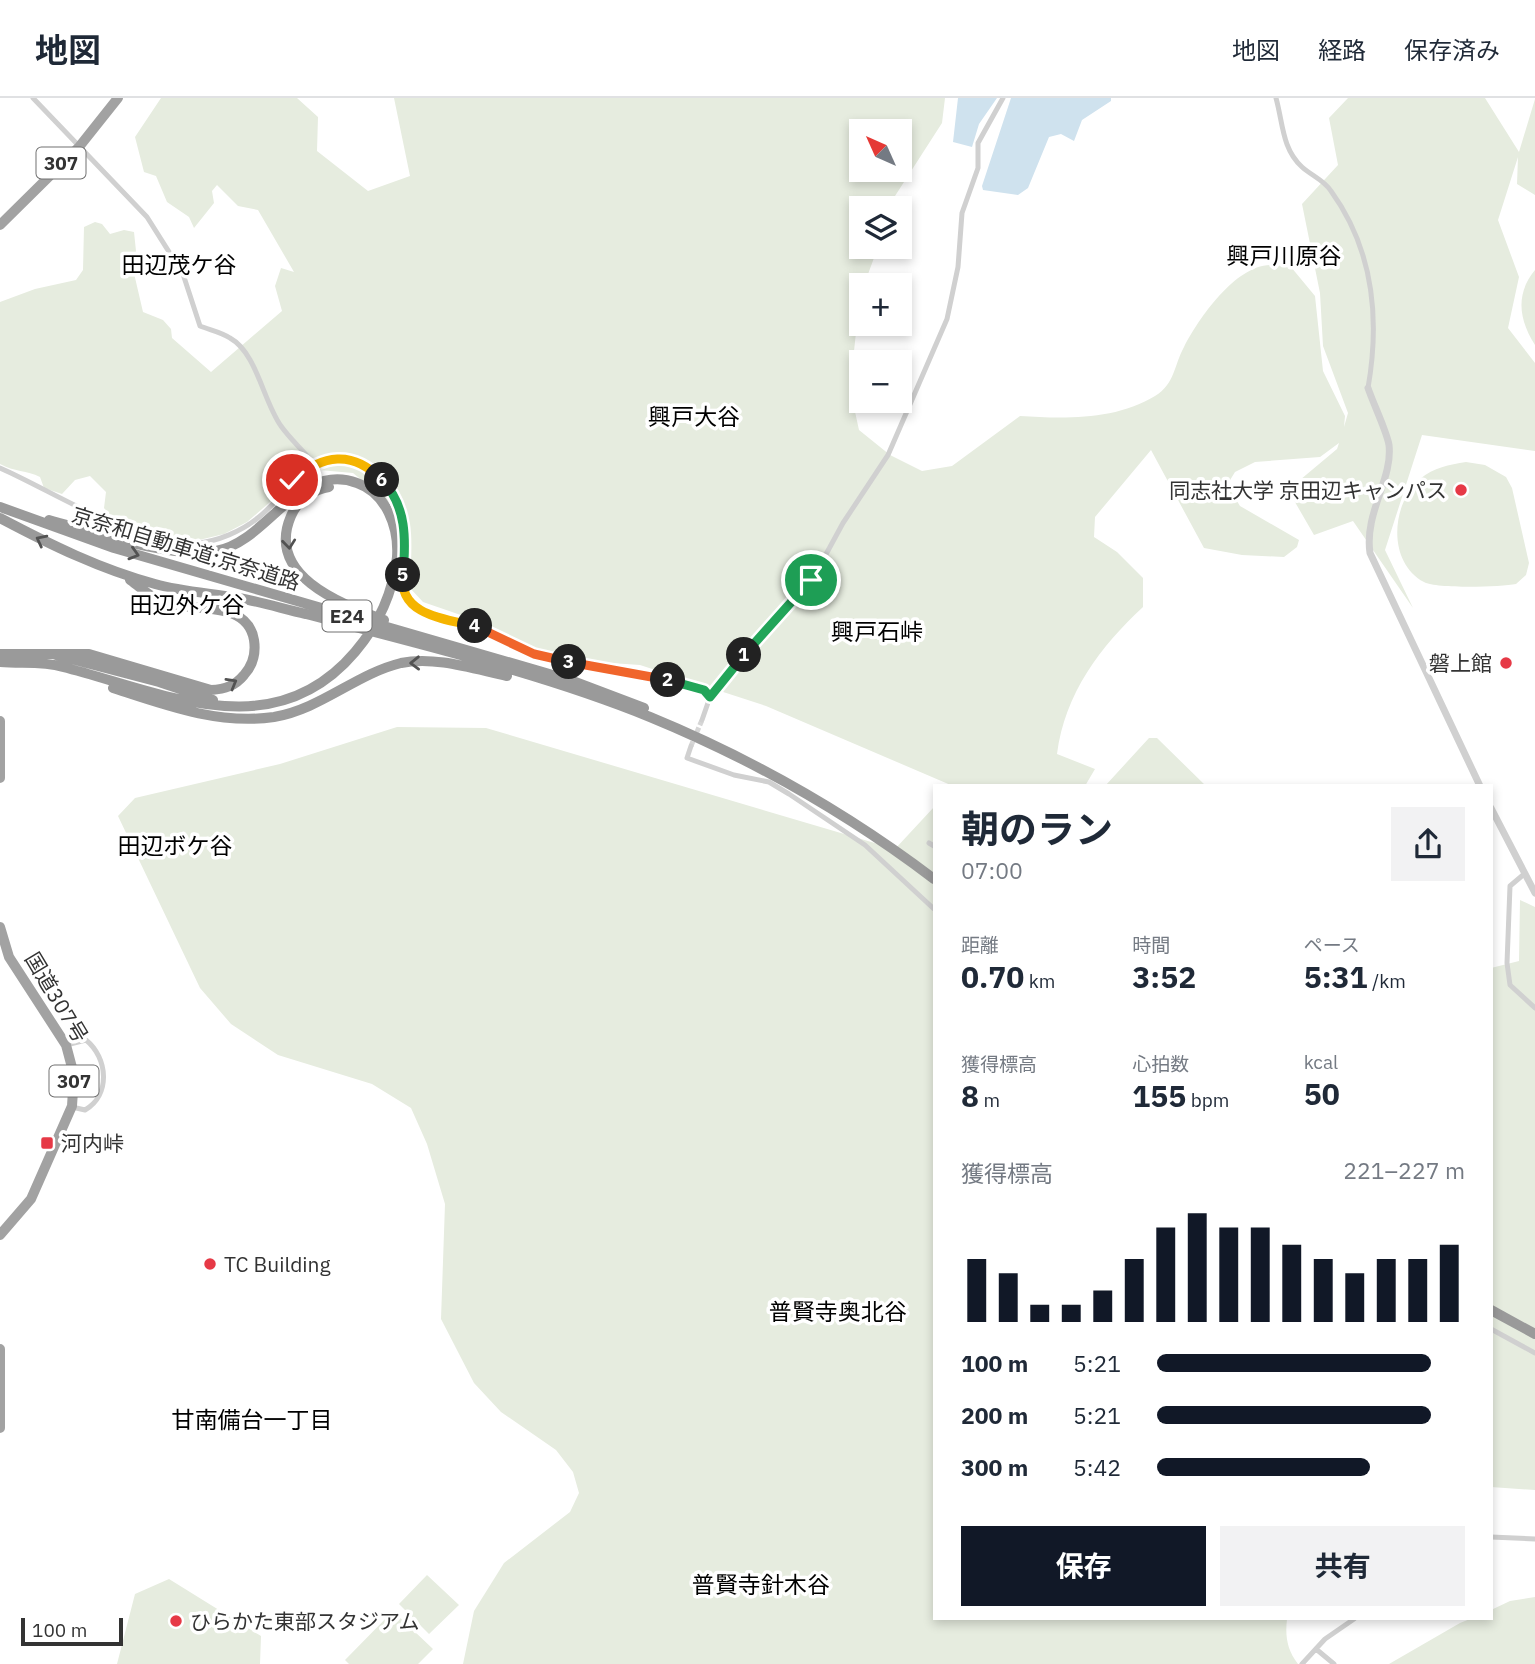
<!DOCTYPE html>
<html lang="ja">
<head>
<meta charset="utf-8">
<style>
	:root { --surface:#fff; --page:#f2f2f3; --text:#1f2937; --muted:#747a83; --line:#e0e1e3; --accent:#111827 }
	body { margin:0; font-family:"IBM Plex Sans","Noto Sans JP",sans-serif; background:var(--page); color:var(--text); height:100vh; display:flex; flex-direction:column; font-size:26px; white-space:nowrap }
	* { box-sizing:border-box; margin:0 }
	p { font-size:23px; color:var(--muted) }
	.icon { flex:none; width:38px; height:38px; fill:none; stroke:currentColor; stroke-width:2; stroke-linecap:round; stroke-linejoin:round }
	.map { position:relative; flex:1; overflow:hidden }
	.panel { position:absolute; left:933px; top:686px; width:560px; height:836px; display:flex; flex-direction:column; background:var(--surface); border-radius:0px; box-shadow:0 4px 10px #0003 }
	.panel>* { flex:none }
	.needle { width:46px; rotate:315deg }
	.tools { position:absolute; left:849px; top:21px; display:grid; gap:14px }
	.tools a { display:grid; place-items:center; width:63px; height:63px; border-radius:0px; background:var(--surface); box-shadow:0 4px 10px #0003; font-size:35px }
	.scale { position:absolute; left:21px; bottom:18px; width:102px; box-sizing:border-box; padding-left:7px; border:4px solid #333; border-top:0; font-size:19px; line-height:24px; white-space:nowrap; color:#333; -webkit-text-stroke:5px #fff; paint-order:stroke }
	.pin { position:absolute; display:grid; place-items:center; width:60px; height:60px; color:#fff; margin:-30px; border:4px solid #fff; border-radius:50%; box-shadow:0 2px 7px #0007 }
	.km { position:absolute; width:35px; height:35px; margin:-18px; border-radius:50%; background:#222; color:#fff; font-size:19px; line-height:35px; text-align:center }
	.round { display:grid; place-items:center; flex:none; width:74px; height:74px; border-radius:0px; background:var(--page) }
	.headline { display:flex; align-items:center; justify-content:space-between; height:119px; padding:0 28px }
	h1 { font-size:38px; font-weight:700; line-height:52px }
	.metrics { display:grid; grid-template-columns:repeat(3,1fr); gap:10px; height:119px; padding:7px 28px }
	.metrics div { display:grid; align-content:center }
	.metrics b { font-size:30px; font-weight:700 }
	.metrics small { font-size:19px; font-weight:400 }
	.metrics p { font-size:19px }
	.chart { height:196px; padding:14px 28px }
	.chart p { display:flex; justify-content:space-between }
	.chart svg { width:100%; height:126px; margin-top:7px; stroke:var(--accent); stroke-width:6 }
	.primary-button { display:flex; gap:14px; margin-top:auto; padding:14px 28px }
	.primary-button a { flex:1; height:80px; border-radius:0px; background:var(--accent); color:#fff; font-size:28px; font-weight:700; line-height:80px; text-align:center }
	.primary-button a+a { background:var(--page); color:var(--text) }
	ul { padding:0 28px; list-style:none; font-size:23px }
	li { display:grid; grid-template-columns:112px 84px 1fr; align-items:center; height:52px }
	li i { height:18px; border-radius:9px; background:var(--accent) }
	header { display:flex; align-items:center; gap:42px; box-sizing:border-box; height:98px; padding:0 35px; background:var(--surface); border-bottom:2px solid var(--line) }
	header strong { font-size:33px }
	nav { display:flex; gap:38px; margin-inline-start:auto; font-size:24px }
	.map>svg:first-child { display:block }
	.green { fill:#e6ecdf; fill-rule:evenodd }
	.water { fill:#cfe2ee }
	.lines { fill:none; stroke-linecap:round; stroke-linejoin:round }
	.minor-tunnel { stroke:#d6d6d6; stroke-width:5; stroke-dasharray:5 2.5; stroke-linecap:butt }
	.minor { stroke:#d0d0d0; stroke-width:5 }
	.tertiary { stroke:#d0d0d0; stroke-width:7 }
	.trunk { stroke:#a2a2a2; stroke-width:10 }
	.motorway { stroke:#9a9a9a; stroke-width:10 }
	.oneway { stroke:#525252 }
	.split-1-casing { stroke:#fff; stroke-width:14 }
	.split-2-casing { stroke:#fff; stroke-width:14 }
	.split-3-casing { stroke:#fff; stroke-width:14 }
	.split-4-casing { stroke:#fff; stroke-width:14 }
	.split-5-casing { stroke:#fff; stroke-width:14 }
	.split-6-casing { stroke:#fff; stroke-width:14 }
	.split-7-casing { stroke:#fff; stroke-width:14 }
	.split-1 { stroke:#22a559; stroke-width:9 }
	.split-2 { stroke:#22a559; stroke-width:9 }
	.split-3 { stroke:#f0652b; stroke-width:9 }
	.split-4 { stroke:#f0652b; stroke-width:9 }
	.split-5 { stroke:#f5b400; stroke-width:9 }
	.split-6 { stroke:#22a559; stroke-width:9 }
	.split-7 { stroke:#f5b400; stroke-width:9 }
	.poi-dot { fill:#e63946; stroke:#fff; stroke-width:2.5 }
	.labels { text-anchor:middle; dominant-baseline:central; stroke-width:7; stroke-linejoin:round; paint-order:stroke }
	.shield { fill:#fff; stroke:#707070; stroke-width:2 }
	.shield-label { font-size:19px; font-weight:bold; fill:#333 }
	.poi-label { font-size:21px; fill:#333; stroke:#fff; text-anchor:start }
	.street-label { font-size:21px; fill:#333; stroke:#fff }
	.neighbourhood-label { font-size:23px; fill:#000; stroke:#fff }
</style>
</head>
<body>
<header>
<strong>地図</strong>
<nav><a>地図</a><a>経路</a><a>保存済み</a></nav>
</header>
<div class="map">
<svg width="1535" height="1566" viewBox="0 0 1535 1566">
	<rect width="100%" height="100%" fill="#fff"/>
	<path class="green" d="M161 0H297L318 19 317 53 368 93 410 78 394 0H945L942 25 895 98 891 110H861V149H878L864 187H861L850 291 859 332 890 357 922 373 952 368 1020 318C1065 321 1116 322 1155 298 1175 286 1174 267 1184 249 1199 220 1235 168 1270 167 1277 167 1285 168 1291 169L1315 198 1323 273 1345 318 1344 329 1348 315 1323 248 1320 195 1302 106 1338 67 1329 20 1348 0H1485L1519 54 1535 1V97L1517 86 1518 59 1498 122 1519 179 1508 230 1535 265V353L1422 337 1385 452 1413 510 1353 423 1314 437 1288 392 1337 351 1339 345 1320 359 1255 364 1235 374 1227 387 1240 408 1299 442 1297 449 1284 459 1242 457 1204 450 1151 352 1095 419 1094 439 1117 454 1143 480V509C1100 549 1065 595 1057 656L1095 671 1085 688H953L766 608 640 567 596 564 538 551 481 524 423 504 409 489 411 448 402 415 353 375 319 372 292 385 247 424 224 436 195 443 137 430 111 419 104 410 106 394 90 378 75 382 62 396 44 390 40 379C27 372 14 374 0 366V204L35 191 76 182 83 172 84 129 95 124 102 126 110 136 124 132 134 134 136 153 134 160 125 167 133 171 143 214 163 222 171 231 172 240 211 274 282 213 275 188 281 170 294 174 258 112 238 108 217 87 212 93 214 105 194 130 189 119 167 104 156 78 144 74 135 39ZM861 33H900V72H861Z
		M1535 172V247C1519 222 1515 196 1535 172Z
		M1466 364 1485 367 1506 379 1512 390 1529 465 1526 477 1516 486C1501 489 1437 491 1424 484 1387 464 1391 406 1420 381 1434 369 1449 367 1466 364Z
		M397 629 486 630 895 751 934 709V1521H1287C1285 1538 1287 1552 1298 1566H463L474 1513 504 1465 570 1414 579 1395 573 1374 556 1352 501 1314 474 1285 441 1221 445 1106 427 1046 411 1010 372 986 278 957 231 926 200 890 118 718 135 700 280 666Z
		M1149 640H1157L1206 688H1105Z
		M1520 802 1535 809V1392L1491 1389V870L1519 863Z
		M427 1477 459 1507 429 1536 399 1506Z
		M169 1481 261 1538 260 1566H117L135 1496Z
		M1535 1499V1566H1389L1460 1525 1470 1521H1491V1512L1510 1503Z
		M393 1513 433 1551 418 1566H349L345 1562Z"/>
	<path class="water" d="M958 0H997L979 26 972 49 953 44Z
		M1011 0H1111V3L1082 22 1074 43 1061 36 1049 39 1028 90 1018 97 983 92 982 88Z"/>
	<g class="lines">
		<path class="minor-tunnel" d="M691 648 702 622"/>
		<path class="minor" d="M33 0 147 119 183 176 200 228C210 232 221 234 230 240 257 255 263 303 281 328 290 341 303 352 313 365
			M1276 0C1283 25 1282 51 1302 69 1312 78 1324 82 1331 93 1373 151 1380 221 1368 290
			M0 370C53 393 138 449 196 445 217 444 242 433 259 419 290 394 308 349 357 364 366 366 375 375 382 382 389 389 397 398 401 408 413 442 385 495 423 515 439 522 458 523 475 528 496 535 515 551 537 557 575 568 687 574 710 599
			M702 622 710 599 763 533 812 482 843 425 888 357 947 221 958 169 962 115 978 70V45L1003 0
			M691 648 687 660 734 677 769 684 789 696 865 747 934 811
			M929 745 934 748
			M1523 777 1510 788 1507 865 1510 887 1535 910
			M66 947 86 942C108 960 111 997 85 1012L72 1009
			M1491 1231 1535 1255
			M1491 1439 1535 1441
			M1316 1551 1334 1566
			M1302 1566 1325 1541 1354 1521"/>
		<path class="tertiary" d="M1368 290C1373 305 1387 334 1389 347 1393 381 1364 415 1370 455L1480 688
			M1491 710 1535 795"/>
		<path class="trunk" d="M0 127 79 49 118 0
			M0 623V680
			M0 829 9 859 66 947 74 977 72 1008 31 1101 0 1137
			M0 1251V1330"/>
		<path class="motorway" d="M329 389C312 392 298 402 291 418 265 478 342 506 384 522
			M0 409 114 450 570 582 644 610
			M0 420C51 447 100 471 155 486 183 494 211 495 239 500 261 504 284 511 306 516 421 547 539 574 650 619 752 661 847 715 934 781
			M0 556H89L211 592C225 591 235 588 244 577 253 567 256 555 254 542 247 500 190 515 161 504 151 499 140 489 130 482
			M56 557 159 584 213 602
			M0 564C21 566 42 563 63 569 162 594 273 651 355 554 378 527 393 495 397 459 399 429 386 395 357 385 298 363 268 444 216 453 172 461 93 434 49 422
			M113 590C165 607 218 627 274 619 321 611 356 576 401 565 435 558 474 571 507 578
			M1491 1212 1535 1236"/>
	</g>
	<defs><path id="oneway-chevron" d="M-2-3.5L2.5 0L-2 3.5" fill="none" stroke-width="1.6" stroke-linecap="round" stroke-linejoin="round" transform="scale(1.75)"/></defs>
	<g class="oneway">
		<use href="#oneway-chevron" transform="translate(41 442) rotate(-153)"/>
		<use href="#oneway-chevron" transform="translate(289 446) rotate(84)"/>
		<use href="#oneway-chevron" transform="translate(134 456) rotate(17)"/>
		<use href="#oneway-chevron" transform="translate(415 565) rotate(179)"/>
		<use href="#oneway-chevron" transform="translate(232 585) rotate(-30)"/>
	</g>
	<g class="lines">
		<g class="split-1-casing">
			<path id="split-1" d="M744 557 811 482"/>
		</g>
		<g class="split-2-casing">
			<path id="split-2" d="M668 582 704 592 710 599 744 557"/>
		</g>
		<g class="split-3-casing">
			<path id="split-3" d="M569 564 668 582"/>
		</g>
		<g class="split-4-casing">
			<path id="split-4" d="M475 528 534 556 569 564"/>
		</g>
		<g class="split-5-casing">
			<path id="split-5" d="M403 477C398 517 445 521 475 528"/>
		</g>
		<g class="split-6-casing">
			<path id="split-6" d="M382 382C407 408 406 442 403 477"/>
		</g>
		<g class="split-7-casing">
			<path id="split-7" d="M292 382C323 357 352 351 382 382"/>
		</g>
		<use href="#split-1" class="split-1"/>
		<use href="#split-2" class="split-2"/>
		<use href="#split-3" class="split-3"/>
		<use href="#split-4" class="split-4"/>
		<use href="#split-5" class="split-5"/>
		<use href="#split-6" class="split-6"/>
		<use href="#split-7" class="split-7"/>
	</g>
	<g class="poi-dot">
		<circle cx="1461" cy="392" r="7"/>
		<circle cx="1506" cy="565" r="7"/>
		<rect x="40" y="1038" width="14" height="14" rx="3.5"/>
		<circle cx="210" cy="1166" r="7"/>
		<circle cx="176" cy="1523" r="7"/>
	</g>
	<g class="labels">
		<g class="shield">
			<rect x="36.5" y="49.5" width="49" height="31" rx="5"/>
			<rect x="322.5" y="502.5" width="49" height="31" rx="5"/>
			<rect x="49.5" y="967.5" width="49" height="31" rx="5"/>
		</g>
		<g class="shield-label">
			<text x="61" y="65">307</text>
			<text x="347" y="518">E24</text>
			<text x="74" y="983">307</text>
		</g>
		<g class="poi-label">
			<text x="1447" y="392" text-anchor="end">同志社大学 京田辺キャンパス</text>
			<text x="1492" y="565" text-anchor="end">磐上館</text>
			<text x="61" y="1045">河内峠</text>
			<text x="224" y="1166">TC Building</text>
			<text x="190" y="1523">ひらかた東部スタジアム</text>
		</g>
		<g class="street-label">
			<text transform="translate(186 450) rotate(17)">京奈和自動車道;京奈道路</text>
			<text transform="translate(57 899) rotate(59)">国道307号</text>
		</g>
		<g class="neighbourhood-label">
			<text x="1284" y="157">興戸川原谷</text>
			<text x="179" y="166">田辺茂ケ谷</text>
			<text x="694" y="318">興戸大谷</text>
			<text x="187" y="506">田辺外ケ谷</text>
			<text x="877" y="533">興戸石峠</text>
			<text x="175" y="747">田辺ボケ谷</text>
			<text x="838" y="1213">普賢寺奥北谷</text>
			<text x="252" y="1321">甘南備台一丁目</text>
			<text x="761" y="1486">普賢寺針木谷</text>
		</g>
	</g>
</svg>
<div class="tools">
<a><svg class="needle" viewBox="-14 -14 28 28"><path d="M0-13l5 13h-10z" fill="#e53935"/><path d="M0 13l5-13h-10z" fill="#747a83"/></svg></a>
<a><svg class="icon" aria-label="layers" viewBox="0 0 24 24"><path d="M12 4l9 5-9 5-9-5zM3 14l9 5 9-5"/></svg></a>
<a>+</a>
<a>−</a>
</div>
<div class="scale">100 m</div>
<div class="pin" style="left:811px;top:482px;background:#1e9e55"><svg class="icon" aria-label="arrive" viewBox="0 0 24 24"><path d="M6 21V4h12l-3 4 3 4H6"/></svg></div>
<div class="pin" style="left:292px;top:382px;background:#d93025"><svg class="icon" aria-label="check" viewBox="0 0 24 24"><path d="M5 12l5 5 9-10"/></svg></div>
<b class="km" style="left:744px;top:557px">1</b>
<b class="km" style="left:668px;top:582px">2</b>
<b class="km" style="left:569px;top:564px">3</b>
<b class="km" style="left:475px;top:528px">4</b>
<b class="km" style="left:403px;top:477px">5</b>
<b class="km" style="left:382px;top:382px">6</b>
<section class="panel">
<div class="headline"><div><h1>朝のラン</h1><p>07:00</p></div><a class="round"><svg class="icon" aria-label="share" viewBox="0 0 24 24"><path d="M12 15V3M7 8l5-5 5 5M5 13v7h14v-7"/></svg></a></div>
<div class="metrics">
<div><p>距離</p><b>0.70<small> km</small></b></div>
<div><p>時間</p><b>3:52</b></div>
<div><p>ペース</p><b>5:31<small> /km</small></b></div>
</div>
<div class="metrics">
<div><p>獲得標高</p><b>8<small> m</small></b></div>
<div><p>心拍数</p><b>155<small> bpm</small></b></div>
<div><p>kcal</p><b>50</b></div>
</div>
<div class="chart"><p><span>獲得標高</span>221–227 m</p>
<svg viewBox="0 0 160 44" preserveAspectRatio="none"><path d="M5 44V22M15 44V27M25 44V38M35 44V38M45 44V33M55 44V22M65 44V11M75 44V6M85 44V11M95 44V11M105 44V17M115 44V22M125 44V27M135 44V22M145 44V22M155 44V17"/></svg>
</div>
<ul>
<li><b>100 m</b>5:21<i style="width:89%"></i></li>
<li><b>200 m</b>5:21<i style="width:89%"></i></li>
<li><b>300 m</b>5:42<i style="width:69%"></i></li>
</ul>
<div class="primary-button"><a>保存</a><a>共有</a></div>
</section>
</div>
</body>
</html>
